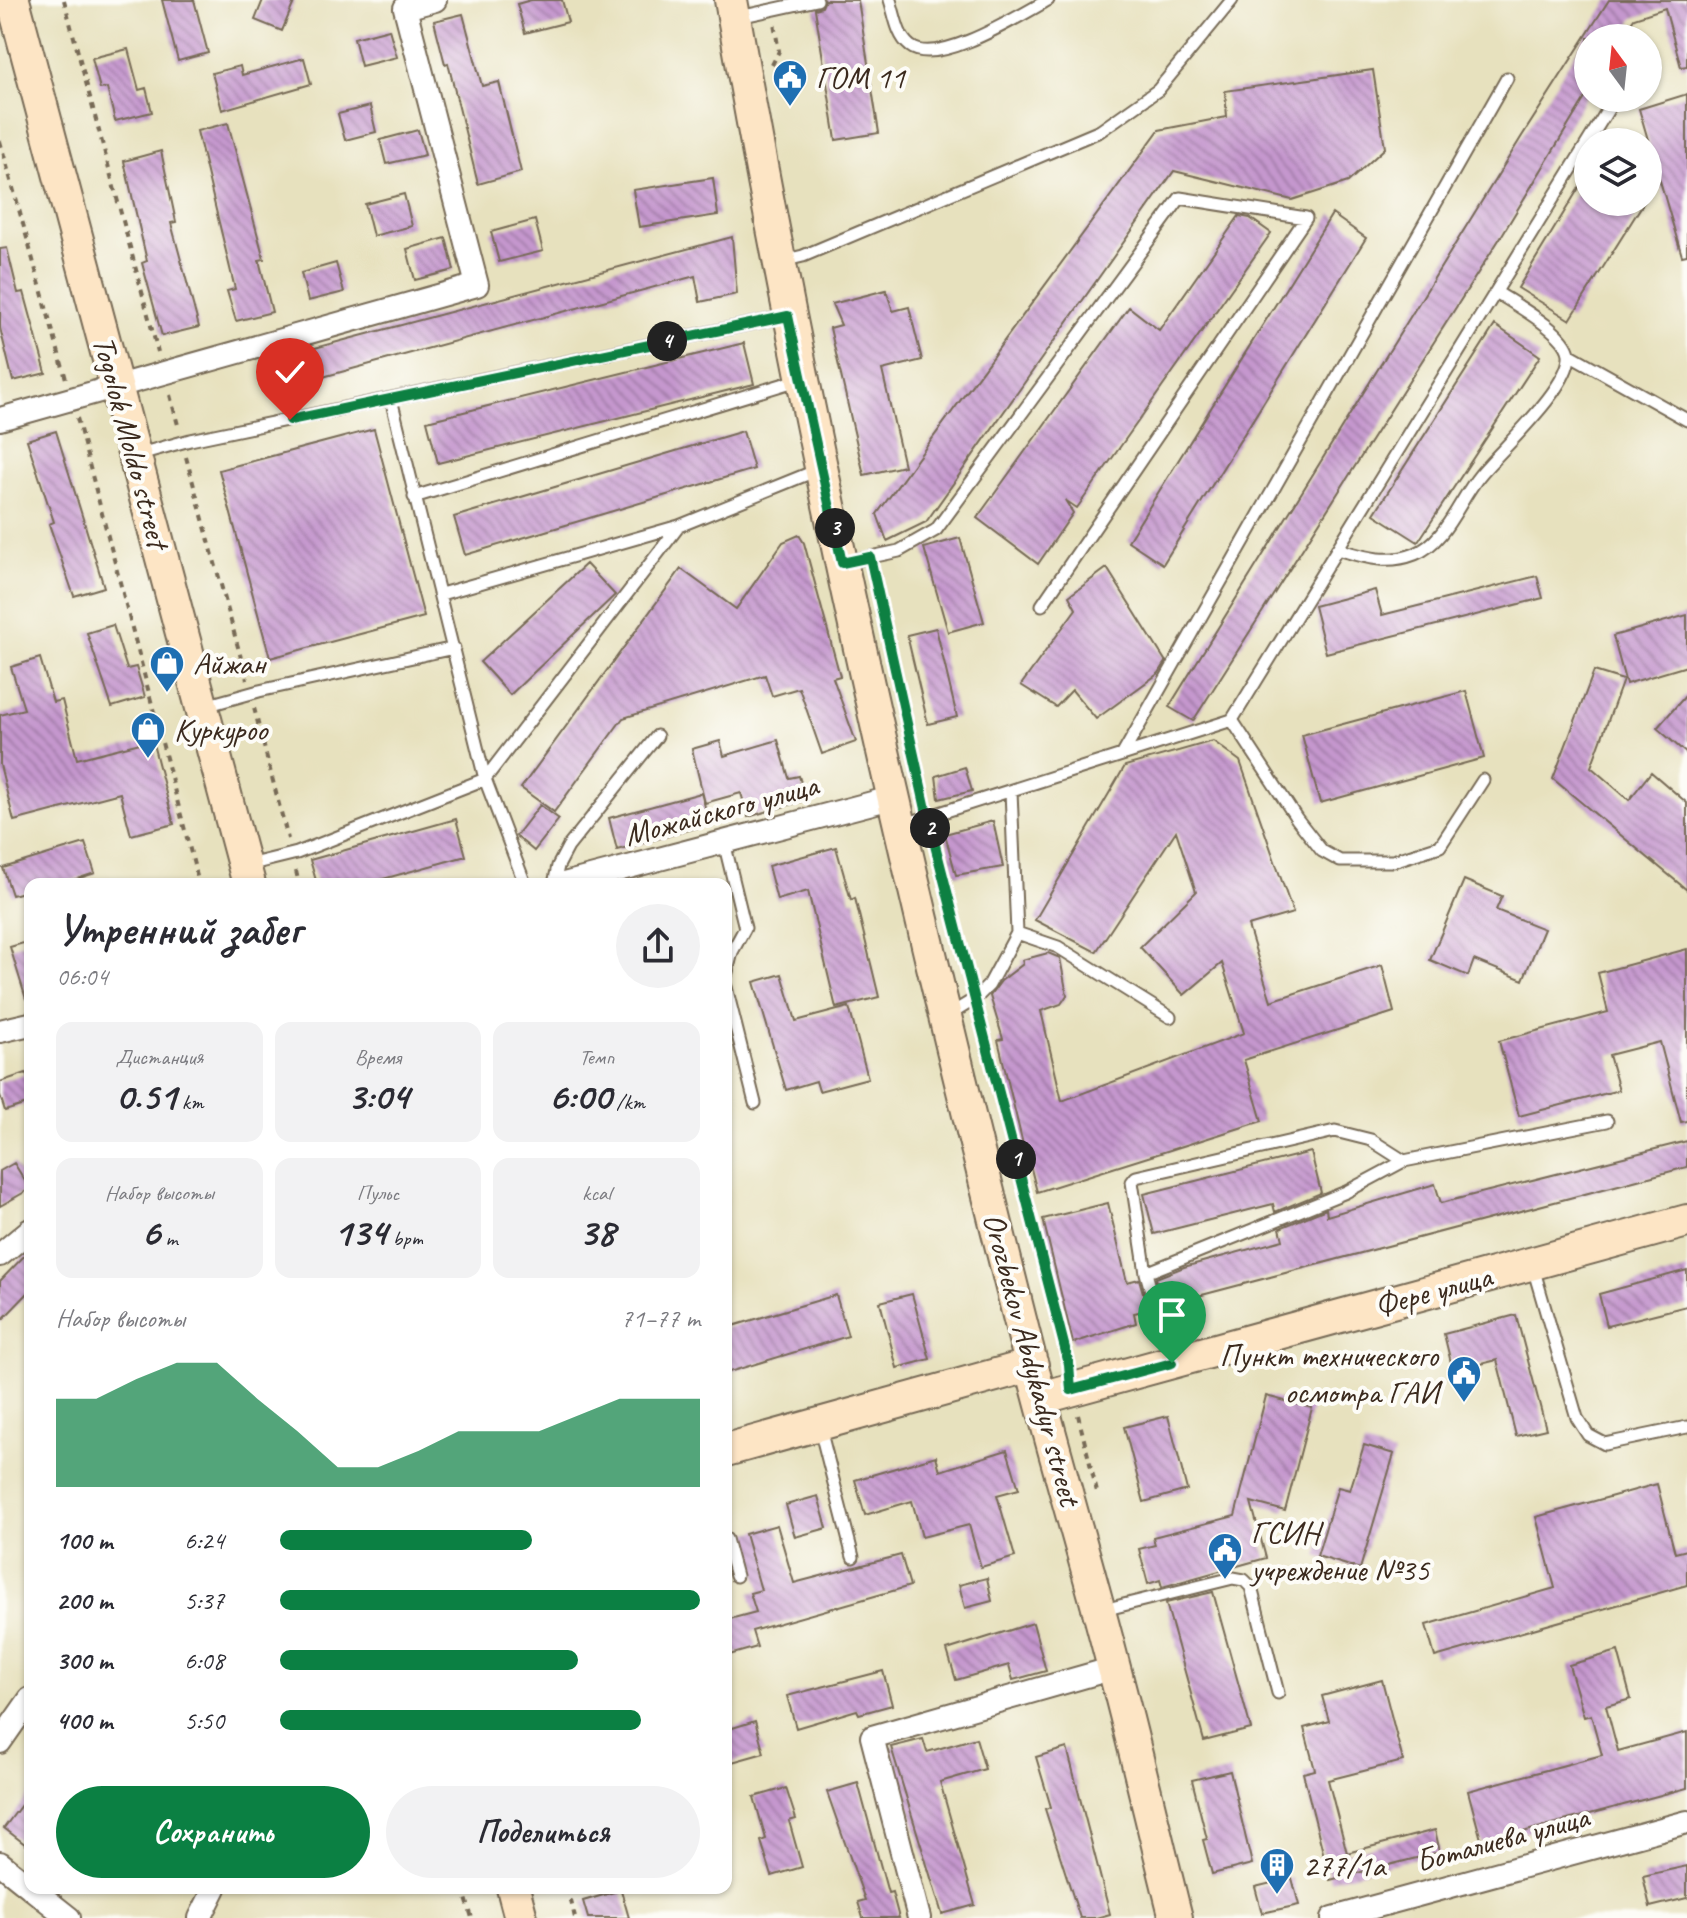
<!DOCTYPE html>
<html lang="ru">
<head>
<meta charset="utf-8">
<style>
	:root { --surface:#fff; --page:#f2f2f3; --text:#2b2b33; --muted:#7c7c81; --accent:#0b8043 }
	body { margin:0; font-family:Caveat,sans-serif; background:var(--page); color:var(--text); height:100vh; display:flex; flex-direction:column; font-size:30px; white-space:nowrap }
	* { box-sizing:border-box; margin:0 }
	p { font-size:26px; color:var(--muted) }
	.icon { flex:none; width:44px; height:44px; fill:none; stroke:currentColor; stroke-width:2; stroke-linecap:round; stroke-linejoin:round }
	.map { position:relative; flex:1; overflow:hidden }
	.details { position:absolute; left:24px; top:878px; width:708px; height:1016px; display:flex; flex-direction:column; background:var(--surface); border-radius:16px; box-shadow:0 2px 6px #0004 }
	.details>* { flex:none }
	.needle { width:52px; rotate:345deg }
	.tools { position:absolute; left:1574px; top:24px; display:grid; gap:16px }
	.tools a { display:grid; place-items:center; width:88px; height:88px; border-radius:50%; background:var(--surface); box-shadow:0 2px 6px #0004; font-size:40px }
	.pin { position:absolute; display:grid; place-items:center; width:68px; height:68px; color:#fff; margin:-82px -34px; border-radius:50% 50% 50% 0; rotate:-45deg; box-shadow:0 0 8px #0007 }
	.pin .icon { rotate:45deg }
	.km { position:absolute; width:40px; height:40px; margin:-20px; border-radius:50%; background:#222; color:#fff; font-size:22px; line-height:40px; text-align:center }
	.round { display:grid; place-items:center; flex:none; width:84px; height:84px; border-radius:42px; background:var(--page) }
	.head { display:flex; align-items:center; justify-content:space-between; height:136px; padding:0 32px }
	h1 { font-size:44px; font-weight:800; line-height:60px }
	.figures { display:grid; grid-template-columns:repeat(3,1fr); gap:12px; height:136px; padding:8px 32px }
	.figures div { display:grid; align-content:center; border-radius:16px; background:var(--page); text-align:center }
	.figures b { font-size:40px; font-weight:800 }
	.figures small { font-size:22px; font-weight:400 }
	.figures p { font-size:22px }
	.chart { height:224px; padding:16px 32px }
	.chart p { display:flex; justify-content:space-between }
	.chart svg { width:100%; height:144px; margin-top:8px; fill:var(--accent); opacity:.7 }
	.primary-button { display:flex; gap:16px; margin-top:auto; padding:16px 32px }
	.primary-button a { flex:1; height:92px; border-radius:48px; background:var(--accent); color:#fff; font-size:32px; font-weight:800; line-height:92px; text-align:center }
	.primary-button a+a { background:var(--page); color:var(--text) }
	ul { padding:0 32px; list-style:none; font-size:26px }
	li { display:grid; grid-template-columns:128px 96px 1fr; align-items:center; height:60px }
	li i { height:20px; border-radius:10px; background:var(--accent) }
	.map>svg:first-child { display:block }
	.building { fill:url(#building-back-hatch) }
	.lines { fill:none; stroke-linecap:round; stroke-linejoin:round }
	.lane-casing { stroke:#776a56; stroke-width:15 }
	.street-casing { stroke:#776a56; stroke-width:26 }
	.secondary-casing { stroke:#776a56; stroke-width:36 }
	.path { stroke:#776a56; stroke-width:4; stroke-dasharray:6 6; stroke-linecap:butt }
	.lane { stroke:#fff; stroke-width:11 }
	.street { stroke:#fff; stroke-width:22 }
	.secondary { stroke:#fde5c5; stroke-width:32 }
	.route-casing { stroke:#fff; stroke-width:16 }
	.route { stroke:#0b8043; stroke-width:10 }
	.labels { text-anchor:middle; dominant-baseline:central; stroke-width:8; stroke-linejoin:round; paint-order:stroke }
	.poi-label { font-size:32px; fill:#3b2a1e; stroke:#fdfcf7; text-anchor:start }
	.street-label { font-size:32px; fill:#3b2a1e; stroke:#fdfcf7 }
</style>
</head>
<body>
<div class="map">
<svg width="1687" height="1918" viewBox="0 0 1687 1918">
	<defs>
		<pattern id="building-back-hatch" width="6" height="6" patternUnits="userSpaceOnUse" patternTransform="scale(2)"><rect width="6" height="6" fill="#c597ce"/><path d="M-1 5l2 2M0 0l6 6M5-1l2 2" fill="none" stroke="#a17ba7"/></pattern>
	</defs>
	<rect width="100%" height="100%" fill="#fdfcf7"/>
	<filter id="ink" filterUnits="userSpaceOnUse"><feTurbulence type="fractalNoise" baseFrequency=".0125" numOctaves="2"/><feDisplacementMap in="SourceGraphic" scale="16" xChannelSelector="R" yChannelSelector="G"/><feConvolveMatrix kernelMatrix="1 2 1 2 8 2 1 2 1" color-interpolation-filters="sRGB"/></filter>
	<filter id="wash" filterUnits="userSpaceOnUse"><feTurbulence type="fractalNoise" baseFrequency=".006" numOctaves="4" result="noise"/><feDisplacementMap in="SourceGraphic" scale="32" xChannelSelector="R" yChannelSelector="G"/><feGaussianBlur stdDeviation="1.8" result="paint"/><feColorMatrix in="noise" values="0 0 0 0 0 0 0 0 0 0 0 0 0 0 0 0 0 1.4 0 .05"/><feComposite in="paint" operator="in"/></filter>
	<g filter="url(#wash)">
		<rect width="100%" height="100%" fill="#e7e1be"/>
		<g id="blocks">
			<path class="building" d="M162 0H194L208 53 178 61Z
				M263 0H295L282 31 255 20Z
				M531 0H562L568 22 525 33 517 4Z
				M825 0H858L879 133 836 140 815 9 822 7Z
				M1609 0H1687V66L1681 67 1665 8 1634 18 1621 38H1588V93L1502 235 1193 721 1169 707 1522 136Z
				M463 14 482 86 499 82 521 172 478 184 448 63 445 64 434 21Z
				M389 29 397 57 361 66 354 38Z
				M128 49 139 90 146 88 152 112 115 121 107 88 100 89 92 58Z
				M304 58 311 84 222 110 212 73 240 66 242 75Z
				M1373 70 1385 148 1348 182 1292 200 1174 171 926 522 887 541 877 514 1159 130 1227 117 1225 91Z
				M1687 94V255L1682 256 1639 109Z
				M370 106 376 132 345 140 338 114Z
				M228 123 264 259 259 260 272 312 236 321 227 291 235 289 197 131Z
				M418 130 425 155 386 164 380 140Z
				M161 151 176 222 171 223 199 327 162 336 142 263 147 261 124 161Z
				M1588 173V202H1644L1570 320 1518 288Z
				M713 178 718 215 639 227 633 190Z
				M404 194 412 226 373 236 365 204Z
				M1332 214 1366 238 1163 564 1128 541Z
				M1239 216 1250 218 1271 233 1077 508 1065 500 1073 513 1038 564 977 518 1129 307 1159 330Z
				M535 220 543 251 499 262 491 232Z
				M732 237 737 294 700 302 695 276 319 378 311 349Z
				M446 238 454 270 415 280 407 249Z
				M7 248 18 293 24 292 46 373 13 381 0 328V249Z
				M336 263 344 292 308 301 301 273Z
				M886 290 893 311 909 307 922 360 882 370 904 466 864 475 830 328 841 325 832 304Z
				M1495 325 1540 356 1418 542 1374 514Z
				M744 343 754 384 438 463 427 421Z
				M374 429 424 617 270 658 219 470Z
				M56 431 104 587 74 596 49 524 54 522 27 440Z
				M743 431 754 469 465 555 454 517Z
				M799 535 804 543 840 676 833 678 856 742 822 754 799 688 772 696 765 675 623 718 554 812 521 788 681 569 736 609 783 542Z
				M960 538 984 622 948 632 924 548Z
				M586 564 615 595 510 695 480 662Z
				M1107 568 1166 662 1159 673 1096 719 1072 690 1056 707 1021 685 1076 609 1069 596Z
				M1537 576 1543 598 1326 653 1314 606 1375 590 1382 615Z
				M1687 615V666L1626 684 1613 636Z
				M113 625 127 669 136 667 145 697 112 707 87 633Z
				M936 628 957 717 928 724 907 635Z
				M40 658 53 702 62 700 77 759 152 740 174 824 131 835 120 793 14 821 0 765V715L24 709 11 667Z
				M1594 671 1623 680 1591 767 1629 800 1651 772 1687 803V890L1553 779Z
				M1466 691 1484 758 1320 803 1302 735Z
				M1687 694V754L1657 728Z
				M778 740 789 778 799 776 806 800 748 817 741 793 705 803 692 749 720 741 724 756Z
				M1213 741 1240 761 1293 913 1248 926 1271 1001 1382 965 1394 1012 1244 1060 1262 1121 1037 1192 1027 1153H1025L998 1040 1003 1039 990 996 1001 981 1023 964 1022 960 1048 953 1060 958 1067 995 1061 1004 1041 1011 1062 1101 1244 1033 1222 963 1184 995 1140 947 1196 892 1176 831 1096 952 1035 920 1125 766Z
				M965 767 972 791 939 799 936 776Z
				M701 793 710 824 617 850 609 818Z
				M540 805 559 819 534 851 516 836Z
				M456 819 466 856 365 884H317L310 860Z
				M993 821 1003 867 956 875 945 834Z
				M85 843 95 873 61 884H30V890L12 895 3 868Z
				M836 847 851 900 855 898 879 997 836 1008 808 891 777 900 768 866Z
				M1464 880 1502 896 1496 910 1544 929 1523 980 1474 960 1468 976 1430 960Z
				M30 941V999H26L10 947Z
				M1687 949V1121L1681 1122 1660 1042 1609 1055 1619 1090 1519 1116 1499 1041 1608 1012 1598 973Z
				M782 974 796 1021 849 1007 868 1078 819 1091 816 1081 786 1090 754 982Z
				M26 1073 30 1085V1103L5 1111 0 1095V1082Z
				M1687 1141V1167L1164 1305 1156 1278 1184 1267 1283 1240 1280 1228 1326 1209 1327 1216 1435 1184 1441 1203Z
				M1311 1152 1321 1193 1275 1212 1273 1204 1154 1234 1144 1194Z
				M14 1163 30 1189 0 1206V1171Z
				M1108 1203 1127 1282 1139 1279 1148 1310 1134 1313 1136 1323 1073 1343 1043 1219Z
				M30 1250V1291L0 1322V1281Z
				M1687 1270V1306L1607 1326 1599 1294Z
				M912 1294 930 1359 897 1368 880 1302Z
				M836 1295 848 1336 726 1373V1328Z
				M1516 1315 1546 1429 1516 1436 1497 1360 1453 1371 1444 1334Z
				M1266 1396 1312 1408 1285 1511 1251 1502 1266 1558 1162 1587 1160 1580 1148 1584 1139 1549 1155 1545 1153 1537 1235 1516Z
				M1168 1416 1187 1490 1144 1502 1124 1427Z
				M1364 1445 1394 1454 1360 1569 1317 1556 1338 1487 1350 1490Z
				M1007 1450 1019 1489 997 1495 1015 1557 981 1567 969 1525 922 1537 912 1501 865 1515 855 1480 936 1456 940 1471Z
				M1657 1484 1675 1553 1687 1550V1585L1435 1657 1426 1625 1555 1588 1536 1517Z
				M818 1496 827 1528 795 1537 786 1505Z
				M777 1525 794 1583 901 1555 910 1586 752 1631 757 1647 726 1656V1620L756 1612 750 1593 761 1590 745 1534Z
				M987 1578 992 1601 965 1608 959 1585Z
				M1213 1592 1251 1729 1204 1741 1166 1603Z
				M1033 1623 1046 1671 1013 1680 1009 1665 956 1680 947 1650Z
				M1618 1651 1631 1699 1606 1706 1618 1751 1687 1732V1788L1482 1843 1468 1791 1602 1755 1591 1715 1584 1717 1569 1665Z
				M883 1671 892 1705 859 1714 857 1710 796 1728 787 1696Z
				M1382 1680 1403 1761 1328 1780 1347 1853 1435 1830 1440 1852 1330 1880 1303 1773 1315 1770 1304 1728 1329 1721 1322 1696Z
				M755 1721 764 1753 732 1762 726 1743V1730Z
				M976 1738 985 1769 940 1782 975 1905 942 1914 891 1747 923 1739 927 1752Z
				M1067 1748 1110 1914 1096 1918H1080L1045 1809 1051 1807 1036 1757Z
				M1230 1771 1252 1864 1212 1874 1203 1840 1207 1839 1192 1780Z
				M858 1783 888 1893 892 1892 899 1918H863L858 1902 865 1900 827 1792Z
				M786 1788 796 1819 789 1821 802 1867 772 1876 761 1841 766 1839 754 1797Z
				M30 1793V1848L4 1828Z
				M1687 1866V1898L1650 1907 1643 1876Z
				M1292 1878 1299 1905 1262 1913 1255 1887Z
				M621 1890 629 1918H588L583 1901Z"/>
		</g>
	</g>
	<g filter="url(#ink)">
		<use href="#blocks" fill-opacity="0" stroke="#776a56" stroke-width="2"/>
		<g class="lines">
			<g class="lane-casing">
				<path id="lane" d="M890 0C895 15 897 36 910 46 937 68 1022 14 1048 0
					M739 17 817 0
					M1588 142 1615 98
					M782 261 803 256 1100 131 1158 90 1232 0
					M1569 354 1687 420
					M391 399 485 779 525 884
					M136 455 190 440 788 316
					M414 497 801 379
					M1337 549C1364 557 1387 565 1415 554 1446 542 1459 500 1480 475 1500 450 1572 386 1569 354 1566 332 1514 304 1496 292
					M843 563 899 551 936 530 1180 198 1306 218 1042 605
					M441 594 679 526 820 469
					M205 706 259 691 454 648
					M1232 720 1297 819 1322 851 1340 861H1393L1440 846 1483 780
					M1123 754 1507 78
					M902 825 1232 720 1588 142
					M724 842 745 928 732 952 726 976
					M248 865 297 853 485 779 679 526
					M554 884 558 866 568 847 657 736
					M1017 933 1058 947 1170 1017
					M726 987 755 1103
					M949 1015 975 999 989 985 1017 933 1011 791
					M1532 1264 1577 1418 1588 1435 1605 1444 1687 1427
					M1146 1273 1346 1192 1404 1161 1607 1121
					M1170 1358 1146 1273 1132 1182 1136 1177 1335 1131 1371 1140 1404 1161
					M819 1425 853 1557
					M726 1539 736 1576
					M1103 1610 1233 1578 1244 1580 1251 1587 1278 1693"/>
			</g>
			<g class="street-casing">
				<path id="street" d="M0 419 477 285 405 8 435 0
					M564 884 895 797
					M0 1031 30 1024
					M0 1255 30 1230
					M0 1742 30 1699
					M0 1863 30 1887
					M31 1888 69 1918
					M200 1918 215 1888
					M919 1918 872 1737 1114 1668
					M1333 1918 1687 1822"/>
			</g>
			<g class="secondary-casing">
				<path id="secondary" d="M13 0 249 884
					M731 0C811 458 916 912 1031 1363 1057 1465 1088 1566 1114 1668 1136 1751 1155 1835 1176 1918
					M1041 1398 1687 1221
					M726 1450 1032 1365
					M513 1888 521 1918"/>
			</g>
			<path class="path" d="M64 0 158 352
				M772 65 779 51 774 23
				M0 141 66 379
				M170 395 178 425
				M77 418 199 884
				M186 457 247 680
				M254 708 288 839
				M934 841 970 980
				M296 871 299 884
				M979 1016 1069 1364
				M1078 1415 1098 1496
				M463 1888 472 1918
				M568 1888 575 1918"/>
			<use href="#lane" class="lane"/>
			<use href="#street" class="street"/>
			<use href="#secondary" class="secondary"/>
		</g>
	</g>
	<g class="lines" filter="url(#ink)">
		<g class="route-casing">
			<path id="route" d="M290 420 788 316 842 563 870 557 928 818 1069 1364 1071 1390 1172 1363"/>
		</g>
		<use href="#route" class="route"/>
	</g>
	<defs>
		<g id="civic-pin" transform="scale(1.8)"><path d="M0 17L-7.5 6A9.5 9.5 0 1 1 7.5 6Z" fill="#1f6fb2" stroke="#fdfcf7"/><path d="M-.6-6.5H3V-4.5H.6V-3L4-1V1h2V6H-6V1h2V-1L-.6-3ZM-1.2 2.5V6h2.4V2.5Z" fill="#fff"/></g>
		<g id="shop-pin" transform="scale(1.8)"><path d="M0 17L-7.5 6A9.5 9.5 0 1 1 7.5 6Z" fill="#1f6fb2" stroke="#fdfcf7"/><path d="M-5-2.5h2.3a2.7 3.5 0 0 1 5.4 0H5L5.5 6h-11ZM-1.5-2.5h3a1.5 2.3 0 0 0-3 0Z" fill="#fff"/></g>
		<g id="building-pin" transform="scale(1.8)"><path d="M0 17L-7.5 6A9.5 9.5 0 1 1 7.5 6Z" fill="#1f6fb2" stroke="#fdfcf7"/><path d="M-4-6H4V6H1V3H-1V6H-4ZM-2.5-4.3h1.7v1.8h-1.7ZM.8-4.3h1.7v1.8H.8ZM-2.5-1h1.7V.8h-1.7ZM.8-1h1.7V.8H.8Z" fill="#fff"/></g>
	</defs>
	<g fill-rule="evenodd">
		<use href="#civic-pin" x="790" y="77"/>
		<use href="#shop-pin" x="167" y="663"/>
		<use href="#shop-pin" x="148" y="729"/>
		<use href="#civic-pin" x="1464" y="1373"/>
		<use href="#civic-pin" x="1225" y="1550"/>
		<use href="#building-pin" x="1277" y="1865"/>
	</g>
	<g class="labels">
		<g class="poi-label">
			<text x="816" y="77">ГОМ 11</text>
			<text x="193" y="663">Айжан</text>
			<text x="174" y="729">Куркуроо</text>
			<text x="1438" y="1355" text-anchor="end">Пункт технического<tspan x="1438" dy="37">осмотра ГАИ</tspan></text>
			<text x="1251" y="1532">ГСИН<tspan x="1251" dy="37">учреждение №35</tspan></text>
			<text x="1303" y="1865">277/1а</text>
		</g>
		<g class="street-label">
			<text transform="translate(131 442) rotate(75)">Togolok Moldo street</text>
			<text transform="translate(721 810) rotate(-15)">Можайского улица</text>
			<text transform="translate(1433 1291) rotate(-15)">Фере улица</text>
			<text transform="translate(1032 1359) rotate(75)">Orozbekov Abdykadyr street</text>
			<text transform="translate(1502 1839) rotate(-15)">Боталиева улица</text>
		</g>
	</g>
</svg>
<div class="tools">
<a><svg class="needle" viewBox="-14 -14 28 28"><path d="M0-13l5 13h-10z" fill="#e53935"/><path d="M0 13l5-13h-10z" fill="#7c7c81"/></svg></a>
<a><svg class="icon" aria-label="layers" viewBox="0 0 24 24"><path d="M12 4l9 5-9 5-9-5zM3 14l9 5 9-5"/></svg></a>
</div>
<div class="pin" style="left:1172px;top:1363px;background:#1e9e55"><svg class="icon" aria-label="arrive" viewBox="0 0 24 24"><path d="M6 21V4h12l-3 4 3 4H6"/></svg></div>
<div class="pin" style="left:290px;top:420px;background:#d93025"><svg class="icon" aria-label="check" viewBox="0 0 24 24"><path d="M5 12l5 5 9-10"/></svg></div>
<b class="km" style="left:1016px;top:1159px">1</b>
<b class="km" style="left:930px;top:828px">2</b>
<b class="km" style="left:835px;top:528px">3</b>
<b class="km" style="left:667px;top:341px">4</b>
<section class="details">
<div class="head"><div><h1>Утренний забег</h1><p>06:04</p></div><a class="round"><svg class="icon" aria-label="share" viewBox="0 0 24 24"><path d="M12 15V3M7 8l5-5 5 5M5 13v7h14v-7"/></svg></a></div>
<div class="figures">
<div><p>Дистанция</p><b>0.51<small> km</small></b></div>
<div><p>Время</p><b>3:04</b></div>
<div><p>Темп</p><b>6:00<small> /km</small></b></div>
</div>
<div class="figures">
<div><p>Набор высоты</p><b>6<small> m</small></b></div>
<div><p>Пульс</p><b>134<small> bpm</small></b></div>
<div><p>kcal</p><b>38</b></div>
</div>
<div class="chart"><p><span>Набор высоты</span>71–77 m</p>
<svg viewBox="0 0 160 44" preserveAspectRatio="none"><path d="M0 44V17L10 17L20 11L30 6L40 6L50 17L60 27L70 38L80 38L90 33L100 27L110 27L120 27L130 22L140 17L150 17L160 17V44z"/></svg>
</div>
<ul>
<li><b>100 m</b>6:24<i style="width:60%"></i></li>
<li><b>200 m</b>5:37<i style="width:100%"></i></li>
<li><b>300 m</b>6:08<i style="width:71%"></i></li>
<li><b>400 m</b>5:50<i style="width:86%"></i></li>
</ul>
<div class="primary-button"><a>Сохранить</a><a>Поделиться</a></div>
</section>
</div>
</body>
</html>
